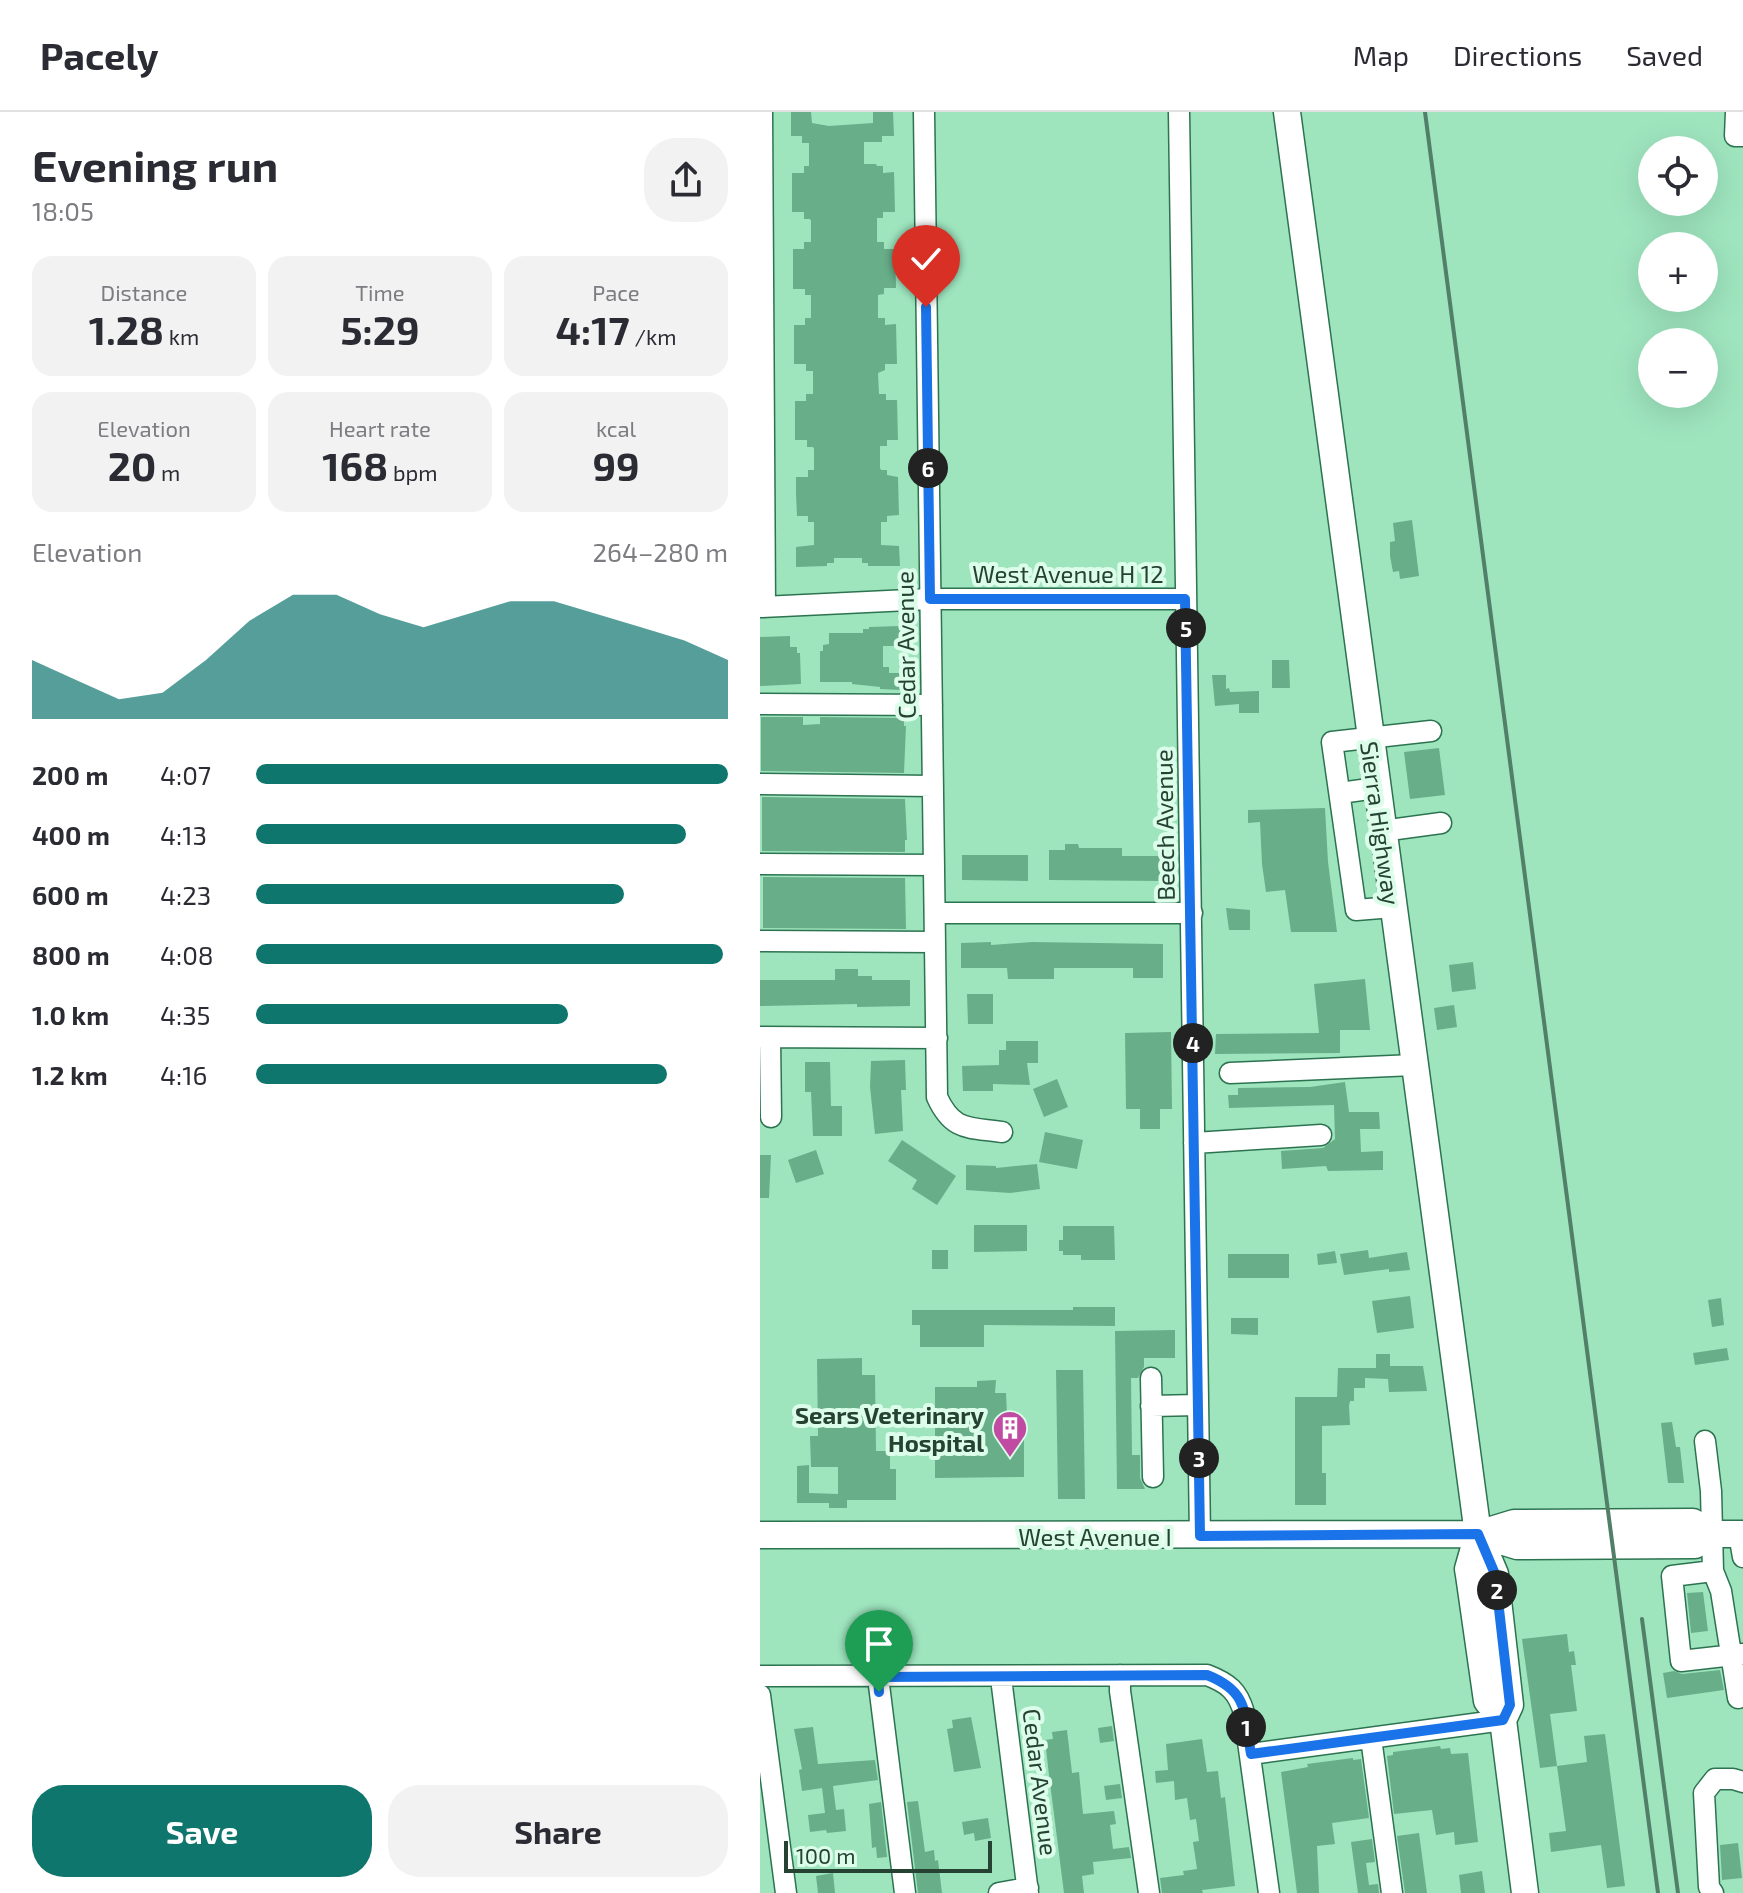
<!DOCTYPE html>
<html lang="en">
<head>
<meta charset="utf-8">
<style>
	:root { --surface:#fff; --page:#f2f2f3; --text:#2b2b33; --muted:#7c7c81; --line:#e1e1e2; --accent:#0f766e }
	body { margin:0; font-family:"Exo 2",sans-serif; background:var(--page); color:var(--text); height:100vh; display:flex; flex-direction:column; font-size:30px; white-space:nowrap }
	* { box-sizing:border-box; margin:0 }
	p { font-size:26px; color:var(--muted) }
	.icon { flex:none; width:44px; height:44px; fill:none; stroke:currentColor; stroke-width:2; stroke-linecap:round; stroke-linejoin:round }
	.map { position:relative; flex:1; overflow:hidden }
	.details { display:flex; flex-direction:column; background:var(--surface); width:760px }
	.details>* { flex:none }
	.buttons { position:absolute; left:878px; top:24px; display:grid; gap:16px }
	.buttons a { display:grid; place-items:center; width:80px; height:80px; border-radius:50%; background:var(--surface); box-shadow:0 8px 32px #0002; font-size:40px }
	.scale { position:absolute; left:24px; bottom:20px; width:208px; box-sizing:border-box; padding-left:8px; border:4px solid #254232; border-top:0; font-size:22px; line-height:28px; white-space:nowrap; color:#254232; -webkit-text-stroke:6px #dbfde9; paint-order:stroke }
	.pin { position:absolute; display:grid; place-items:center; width:68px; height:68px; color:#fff; margin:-82px -34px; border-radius:50% 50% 50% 0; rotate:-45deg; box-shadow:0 0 8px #0007 }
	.pin .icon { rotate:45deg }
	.km { position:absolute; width:40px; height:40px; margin:-20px; border-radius:50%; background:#222; color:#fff; font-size:22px; line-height:40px; text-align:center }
	.round { display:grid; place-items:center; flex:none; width:84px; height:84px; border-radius:32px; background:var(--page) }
	.overview { display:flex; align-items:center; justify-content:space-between; height:136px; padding:0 32px }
	h1 { font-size:44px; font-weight:700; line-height:60px }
	.metrics { display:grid; grid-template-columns:repeat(3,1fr); gap:12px; height:136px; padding:8px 32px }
	.metrics div { display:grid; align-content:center; border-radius:20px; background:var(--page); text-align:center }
	.metrics b { font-size:40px; font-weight:700 }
	.metrics small { font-size:22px; font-weight:400 }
	.metrics p { font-size:22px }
	.chart { height:224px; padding:16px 32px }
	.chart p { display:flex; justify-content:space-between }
	.chart svg { width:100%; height:144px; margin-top:8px; fill:var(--accent); opacity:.7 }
	.primary-button { display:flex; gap:16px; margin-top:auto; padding:16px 32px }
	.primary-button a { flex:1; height:92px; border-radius:32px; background:var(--accent); color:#fff; font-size:32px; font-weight:700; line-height:92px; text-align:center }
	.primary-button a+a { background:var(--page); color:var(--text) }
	ul { padding:0 32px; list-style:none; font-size:26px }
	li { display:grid; grid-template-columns:128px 96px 1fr; align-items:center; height:60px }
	li i { height:20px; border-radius:10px; background:var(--accent) }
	header { display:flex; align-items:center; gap:48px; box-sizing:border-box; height:112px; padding:0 40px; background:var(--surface); border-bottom:2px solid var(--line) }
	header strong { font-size:38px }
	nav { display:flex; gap:44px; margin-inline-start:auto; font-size:28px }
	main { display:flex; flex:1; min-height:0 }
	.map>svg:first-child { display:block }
	.building { fill:#68ae89 }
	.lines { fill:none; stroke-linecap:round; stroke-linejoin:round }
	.minor-casing { stroke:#2c7350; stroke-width:23 }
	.major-casing { stroke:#2c7350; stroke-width:29 }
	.minor { stroke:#fff; stroke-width:20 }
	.major { stroke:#fff; stroke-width:26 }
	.rail { stroke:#527f67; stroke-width:4 }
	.route-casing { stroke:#fff; stroke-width:16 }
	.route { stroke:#1a73e8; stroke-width:10 }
	.labels { text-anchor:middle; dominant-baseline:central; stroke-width:8; stroke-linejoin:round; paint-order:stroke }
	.street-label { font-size:24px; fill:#254232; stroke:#dbfde9 }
	.poi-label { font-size:24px; font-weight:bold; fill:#254232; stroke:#dbfde9; text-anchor:end }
</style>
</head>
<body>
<header>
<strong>Pacely</strong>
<nav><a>Map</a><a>Directions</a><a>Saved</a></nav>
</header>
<main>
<section class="details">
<div class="overview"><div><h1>Evening run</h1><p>18:05</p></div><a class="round"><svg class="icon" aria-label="share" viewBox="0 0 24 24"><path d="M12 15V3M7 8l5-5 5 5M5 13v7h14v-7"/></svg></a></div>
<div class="metrics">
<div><p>Distance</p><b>1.28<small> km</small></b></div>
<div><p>Time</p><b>5:29</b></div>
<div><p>Pace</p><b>4:17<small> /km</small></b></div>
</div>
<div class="metrics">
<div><p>Elevation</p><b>20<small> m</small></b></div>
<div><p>Heart rate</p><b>168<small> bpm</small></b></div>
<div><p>kcal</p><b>99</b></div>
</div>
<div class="chart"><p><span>Elevation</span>264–280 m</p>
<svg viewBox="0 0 160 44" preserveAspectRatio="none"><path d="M0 44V26L10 32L20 38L30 36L40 26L50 14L60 6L70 6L80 12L90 16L100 12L110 8L120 8L130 12L140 16L150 20L160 26V44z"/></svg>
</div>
<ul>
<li><b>200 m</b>4:07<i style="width:100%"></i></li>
<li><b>400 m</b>4:13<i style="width:91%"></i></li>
<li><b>600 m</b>4:23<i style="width:78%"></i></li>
<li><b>800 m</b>4:08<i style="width:99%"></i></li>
<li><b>1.0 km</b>4:35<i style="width:66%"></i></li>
<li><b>1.2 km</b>4:16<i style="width:87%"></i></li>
</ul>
<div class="primary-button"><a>Save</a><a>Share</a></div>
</section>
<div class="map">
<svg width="983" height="1781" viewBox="0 0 983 1781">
	<rect width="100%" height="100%" fill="#9ee5be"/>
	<path class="building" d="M31 0H51L52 11 69 14 113 11V0H133L134 24H122V30H104V52H116L117 54H123V61L134 60 135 100H123V106H117V130H124V137H135L136 176H124V182L118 183V206H125V213L136 212 137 252H125V258L118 261 119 282H126V288H137L138 328H127V334H120V356L121 358H127V363L138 365 139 403 127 404V410H121V433L139 434 140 454H108V451H102V446H74V451H67V454L36 455V435L54 433V410H48V404H37L36 382V365H48V358H54V337L53 335H47V328H35V289H46V282H53V259H46V252H34V213H45V206H51V183H45V177H33V137H44V130H51V109L50 107H44V100H32V61H44V54H49V31H42V24H31Z
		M652 408 659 464 640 467 639 459 633 460 630 444V430L635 429 633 411Z
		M140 514 141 534H123V555H129V561H141V578L120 577V575L92 572V570H60V539H63V533L69 532V521H103V517H109V515Z
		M30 524V535H37V541H40L41 572 0 574V525Z
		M512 548H529L530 576H512Z
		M452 563H466V577L469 576 470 580 499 579V601H479V592L455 594Z
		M1 605H43V613L60 612V605L144 606V614H146L144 661 1 659Z
		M679 636 685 683 650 687 644 640Z
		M2 685 145 687 147 728H145V740L2 739Z
		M565 696 568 750 577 820H531L525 778 506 780 502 752 500 710 488 711V698Z
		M305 732H318L319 736H362V744H401V769L289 768V738H305Z
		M202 743H268V769L202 768Z
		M3 765 145 766 146 817 3 816Z
		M466 796 490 798V818H469Z
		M231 830V833L272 830 403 832V866H373V856H294V867H248L247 856H201V831Z
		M713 850 716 877 692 880 689 853Z
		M75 857H98V864H112V868H150V894L97 895V892L0 894V868H75Z
		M605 867 610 918H580V941L455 942 456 922 559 921 554 872Z
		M207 882H233V912H208Z
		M694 893 697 915 677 918 674 896Z
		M411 920 412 997H400V1017H380V997H366L365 921Z
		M246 929H278V951H267L270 973 233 972V979H203L202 954 239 953V938H246Z
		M145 948 146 978H141L143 1019 115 1022 110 975 111 949Z
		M45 950H70L71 994H82V1024H53L51 980H45Z
		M297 967 308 995 284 1005 273 977Z
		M585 970 589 1000H619L620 1017H600L601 1040 623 1039V1058L568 1059 566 1054 522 1057 521 1039 563 1036 575 1027 574 993 469 996 468 983H478V976L550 975Z
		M285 1020 323 1028 317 1057 279 1050Z
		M142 1028 196 1064 177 1093 152 1077 157 1068 128 1049Z
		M56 1038 64 1062 36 1071 28 1048Z
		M0 1043H11L9 1086H0Z
		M277 1052 280 1077 250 1081 206 1078V1053L236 1054V1056Z
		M214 1113H267V1139L214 1140Z
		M303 1114H354L355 1148H321V1143H303V1139H299V1128H303Z
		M172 1138H188V1157H172Z
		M608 1138 609 1146 647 1140 650 1158 629 1160V1157L584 1163 580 1142Z
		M575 1139 577 1151 558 1153 557 1142Z
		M468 1142H529V1166H468Z
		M650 1184 654 1216 617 1221 612 1189Z
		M961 1186 964 1213 952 1215 948 1188Z
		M313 1195H355V1214L224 1213V1235H160V1213H152V1198H313Z
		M471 1206H498V1223L471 1222Z
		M415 1218V1246H384V1255L378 1266H371L372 1343H380V1366L385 1377H357L355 1219Z
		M967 1236 969 1248 935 1253 933 1241Z
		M616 1242H630V1254H663L667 1279 629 1280 628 1267 605 1266V1276H594V1289H590L589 1294 590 1313 562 1314V1361H566V1393H535V1285H577L578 1256H616Z
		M102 1246V1263H115L116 1339H130V1357H136V1388H87V1396H69V1391H37V1354L49 1353V1381L78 1382V1355H51L50 1324H58L57 1247Z
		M296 1258H323L325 1387H298Z
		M236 1268 235 1281H246L247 1303H260V1311H264V1365L175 1366V1275H217V1269Z
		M912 1310 916 1335H920L924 1371H908L901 1311Z
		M943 1480 948 1519 931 1521 927 1481Z
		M807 1522 809 1540 814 1539 816 1553H811L817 1599 790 1602 797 1654 780 1656 762 1527Z
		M960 1558 964 1578 907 1586 903 1561 914 1559 922 1562Z
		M211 1605 221 1656 194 1660 187 1617 193 1616 192 1608Z
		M352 1614 354 1629 340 1631 338 1616Z
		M53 1615 58 1652 115 1648 118 1668 73 1674 76 1698 84 1697 86 1719 67 1721 66 1718 50 1720 48 1703 65 1701 62 1676 42 1679 39 1658 42 1657 34 1617Z
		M307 1618 312 1661 319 1660 323 1702 354 1699 356 1712 350 1713 353 1737 369 1735 371 1746 333 1750 334 1762 322 1764 324 1781H304L289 1663 285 1628 293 1627 292 1620Z
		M845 1622 865 1774 847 1776 841 1733 791 1740 789 1721 806 1719 797 1654 827 1650 824 1624Z
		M442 1627 447 1660 458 1659 461 1686 465 1685 475 1774 442 1778 443 1781H402L400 1766 424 1763 423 1759 437 1757 433 1730 439 1729 436 1707 430 1708 427 1686 415 1688 414 1669 396 1671 395 1659 408 1658 406 1632Z
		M680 1634 681 1637 690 1636 691 1642 708 1641 718 1730 695 1733 694 1720 676 1723 672 1698 634 1702 627 1644 633 1643V1640Z
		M593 1646V1648L601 1647 609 1706 572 1711 575 1732 557 1734 559 1781H537L521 1660 548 1655 547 1652Z
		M360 1672 362 1686 346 1688 344 1674Z
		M158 1689 165 1740 174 1738 175 1749 178 1748 182 1781H158L147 1690Z
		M121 1690 127 1745 117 1746 116 1735 112 1736 109 1692Z
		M228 1706 231 1726 215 1729 214 1721 204 1723 202 1710Z
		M659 1721 667 1781H645L637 1724Z
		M612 1727 615 1750 606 1751 609 1773 618 1772 619 1781H598L591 1730Z
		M978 1731 982 1766 962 1768 960 1733Z
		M722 1759 725 1781H701L699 1763Z
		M73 1761 75 1781H58L56 1764Z"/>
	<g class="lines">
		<g class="minor-casing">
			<path id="minor" d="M2 0 5 495
				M164 0 177 985C193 1020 209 1015 242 1020
				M419 0 440 1424
				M976 0 975 24H983
				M0 495 170 487H425
				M0 592 172 593
				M0 672 173 674
				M580 681 616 676
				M622 719 681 711
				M0 752 174 753
				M633 795 596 798 572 630 671 619
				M175 801H432
				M0 829 175 830
				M0 925 177 926
				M10 926 11 1005
				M470 961 654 953
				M434 1031 561 1023
				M391 1266 393 1365
				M391 1294 438 1293
				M945 1329 951 1379 953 1459 961 1479 978 1586
				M979 1422 983 1445
				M953 1459 912 1464 921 1549 983 1542
				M360 1563V1579L389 1781
				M0 1564 447 1563C468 1571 478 1579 484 1601L509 1781
				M118 1565 145 1781
				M241 1566 268 1781
				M0 1583 26 1781
				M611 1626 632 1781
				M491 1642 743 1608
				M239 1781 268 1776
				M953 1781 949 1775 944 1681 955 1667H973L983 1670"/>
		</g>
		<g class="major-casing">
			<path id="major" d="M527 0 718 1422 735 1462 750 1593 743 1608
				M718 1422 708 1457 709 1463 727 1589 743 1608 765 1781
				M718 1422 757 1434 935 1433 952 1422
				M0 1423 718 1422 754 1411 933 1410 952 1422H983"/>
		</g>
		<use href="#minor" class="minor"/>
		<use href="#major" class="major"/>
		<path class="rail" d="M665 0 898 1781
			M882 1507 918 1781"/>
	</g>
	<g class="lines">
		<g class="route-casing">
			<path id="route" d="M119 1580 118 1565 447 1563C490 1580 484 1602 491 1642L743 1608 750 1593 735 1462 718 1422 440 1424 425 487H170L166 195"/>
		</g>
		<use href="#route" class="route"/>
	</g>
	<defs>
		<g id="building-pin" transform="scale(1.8)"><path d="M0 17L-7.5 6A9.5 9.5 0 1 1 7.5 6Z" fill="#c14ba2" stroke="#dbfde9"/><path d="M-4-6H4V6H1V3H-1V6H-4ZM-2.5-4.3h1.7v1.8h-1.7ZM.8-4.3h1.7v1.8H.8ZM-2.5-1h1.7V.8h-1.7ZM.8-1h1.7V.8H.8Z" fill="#fff"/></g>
	</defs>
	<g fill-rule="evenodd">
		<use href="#building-pin" x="250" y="1316"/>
	</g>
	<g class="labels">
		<g class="street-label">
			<text x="308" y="461">West Avenue H 12</text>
			<text transform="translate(145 533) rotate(-91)">Cedar Avenue</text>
			<text transform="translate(621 711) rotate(82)">Sierra Highway</text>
			<text transform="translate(404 713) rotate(-91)">Beech Avenue</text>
			<text x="335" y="1424">West Avenue I</text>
			<text transform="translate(281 1670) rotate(83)">Cedar Avenue</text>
		</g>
		<g class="poi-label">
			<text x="224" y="1302">Sears Veterinary<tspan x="224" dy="28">Hospital</tspan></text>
		</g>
	</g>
</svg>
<div class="buttons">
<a><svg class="icon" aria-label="locate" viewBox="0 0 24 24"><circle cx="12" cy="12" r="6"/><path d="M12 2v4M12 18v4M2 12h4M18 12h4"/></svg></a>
<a>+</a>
<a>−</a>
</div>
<div class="scale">100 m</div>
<div class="pin" style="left:119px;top:1580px;background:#1e9e55"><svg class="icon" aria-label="arrive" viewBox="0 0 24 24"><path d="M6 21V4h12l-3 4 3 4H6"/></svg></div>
<div class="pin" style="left:166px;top:195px;background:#d93025"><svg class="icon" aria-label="check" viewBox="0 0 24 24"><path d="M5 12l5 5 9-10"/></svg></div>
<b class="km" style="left:486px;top:1615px">1</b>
<b class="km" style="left:737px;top:1478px">2</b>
<b class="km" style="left:439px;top:1346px">3</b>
<b class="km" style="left:433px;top:931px">4</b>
<b class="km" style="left:426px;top:516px">5</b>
<b class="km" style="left:168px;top:356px">6</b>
</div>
</main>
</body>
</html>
